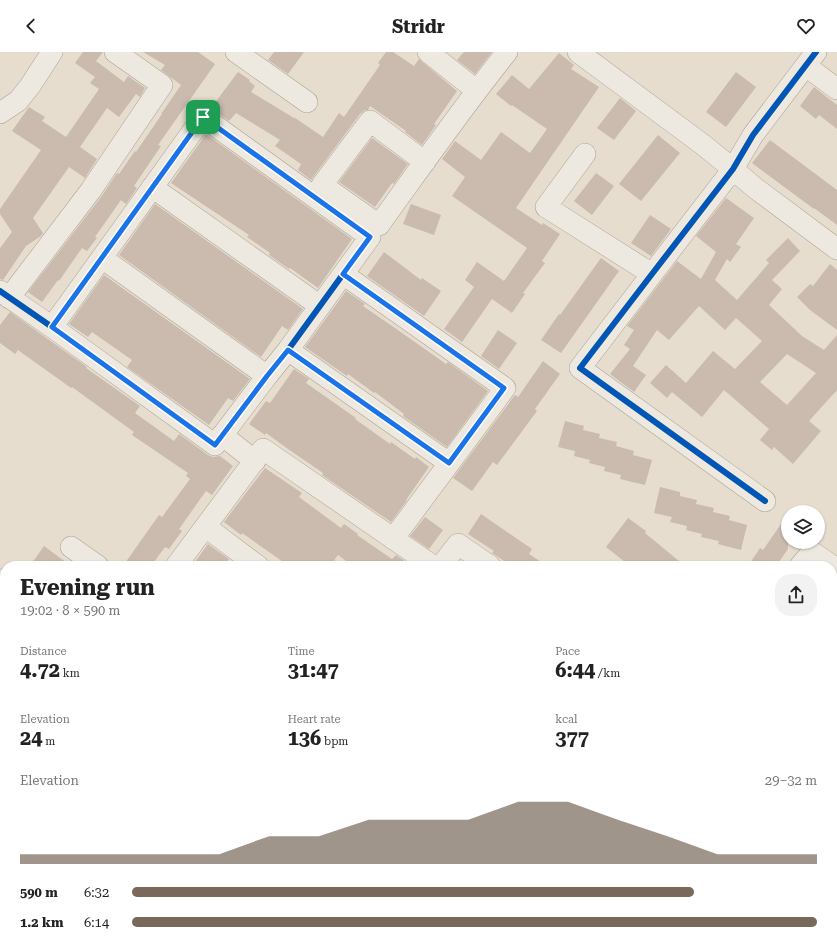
<!DOCTYPE html>
<html lang="en">
<head>
<meta charset="utf-8">
<style>
	:root { --surface:#fff; --page:#f2f2f2; --text:#222; --muted:#767676; --accent:#78695b }
	body { margin:0; font-family:"Roboto Serif",serif; background:var(--page); color:var(--text); height:100vh; display:flex; flex-direction:column; font-size:15px; white-space:nowrap }
	* { box-sizing:border-box; margin:0 }
	p { font-size:13px; color:var(--muted) }
	.icon { flex:none; width:22px; height:22px; fill:none; stroke:currentColor; stroke-width:2; stroke-linecap:round; stroke-linejoin:round }
	.map { position:relative; flex:1; overflow:hidden }
	.side { position:absolute; left:0px; top:509px; width:837px; height:384px; display:flex; flex-direction:column; background:var(--surface); border-radius:16px 16px 0 0; box-shadow:0 1px 3px #0004 }
	.side>* { flex:none }
	.tools { position:absolute; left:781px; top:453px; display:grid; gap:8px }
	.tools a { display:grid; place-items:center; width:44px; height:44px; border-radius:50%; background:var(--surface); box-shadow:0 1px 3px #0004; font-size:20px }
	.pin { position:absolute; display:grid; place-items:center; width:34px; height:34px; color:#fff; margin:-17px; border-radius:8px; box-shadow:0 2px 6px #0006 }
	.round { display:grid; place-items:center; flex:none; width:42px; height:42px; border-radius:16px; background:var(--page) }
	.summary { display:flex; align-items:center; justify-content:space-between; height:68px; padding:0 20px }
	h1 { font-size:22px; font-weight:700; line-height:30px }
	.metrics { display:grid; grid-template-columns:repeat(3,1fr); gap:6px; height:68px; padding:4px 20px }
	.metrics div { display:grid; align-content:center }
	.metrics b { font-size:20px; font-weight:700 }
	.metrics small { font-size:11px; font-weight:400 }
	.metrics p { font-size:11px }
	.chart { height:112px; padding:8px 20px }
	.chart p { display:flex; justify-content:space-between }
	.chart svg { width:100%; height:72px; margin-top:4px; fill:var(--accent); opacity:.7 }
	ul { padding:0 20px; list-style:none; font-size:13px }
	li { display:grid; grid-template-columns:64px 48px 1fr; align-items:center; height:30px }
	li i { height:10px; border-radius:5px; background:var(--accent) }
	header { display:flex; justify-content:space-between; align-items:center; height:52px; padding:0 20px; background:var(--surface); font-size:18px; font-weight:700 }
	.map>svg:first-child { display:block }
	.building { fill:#cabbae; fill-rule:evenodd }
	.lines { fill:none; stroke-linecap:round; stroke-linejoin:round }
	.minor-casing { stroke:#aca296; stroke-width:22 }
	.highway-casing { stroke:#91887e; stroke-width:24 }
	.minor { stroke:#eee9e0; stroke-width:21 }
	.highway { stroke:#dacdbe; stroke-width:22 }
	.cycleway-casing { stroke:#f8ebd3; stroke-width:8 }
	.cycleway { stroke:#0057b8; stroke-width:6 }
	.route-casing { stroke:#fff; stroke-width:8 }
	.route { stroke:#1a73e8; stroke-width:5 }
</style>
</head>
<body>
<header><svg class="icon" aria-label="back" viewBox="0 0 24 24"><path d="M15 5l-7 7 7 7"/></svg>Stridr<svg class="icon" aria-label="heart" viewBox="0 0 24 24"><path d="M12 20l-8-8c-3-5 5-10 8-4 3-6 11-1 8 4z"/></svg></header>
<div class="map">
<svg width="837" height="893" viewBox="0 0 837 893">
	<rect width="100%" height="100%" fill="#e6ddce"/>
	<path class="building" d="M83 0H103L96 9 124 30 128 24 145 36 140 45 136 42 119 65 107 56 80 95 97 107 85 126 69 115 33 166 43 181 41 184 26 194 3 228 0 227V196L12 180 0 162V157L41 98 12 79 29 55 45 65 42 69 66 85 99 37 90 31 95 25 75 11Z
		M143 0H198L215 12 158 93 161 94 134 134 137 136 126 152 121 148 95 185 97 186 87 199 82 196 59 229 58 228 42 250 28 240 101 145 117 121 119 122 135 99 136 100 162 62H161L181 33 161 18 165 13Z
		M274 0H304L288 22 268 8Z
		M386 0H393L414 14 419 7 457 39 434 72 436 73 422 93 405 80 406 79 370 54 368 58H365L360 62 311 128 298 118 301 112 275 94 280 88 236 61 229 69 211 56 238 20 250 28 249 29 255 34 251 40 294 66H295L323 85 339 61 344 65 380 13 378 11Z
		M464 0H492L475 22 457 8Z
		M559 1 574 13 571 17 599 35 516 156 542 173 543 171 560 182 542 209 545 211 523 241 525 242 512 261 492 247 462 290 444 277 474 235 465 228 477 210 504 229 527 196 452 144 465 125 442 107 455 89 481 108 501 80 530 101 547 77 512 53 511 54 496 42 512 23 529 37Z
		M736 20 756 35 726 75 706 60Z
		M814 35 837 53V77L819 63 816 67 800 54Z
		M620 46 636 59 614 88 597 76Z
		M206 82 352 187 318 236 290 216 289 217 269 203 270 201 247 185 249 183 171 131Z
		M658 83 680 101 641 149 619 132Z
		M372 86 408 112 394 132 392 131 375 155 339 130Z
		M770 88 837 138V173L814 156V157L752 111Z
		M596 121 614 134 592 163 574 149Z
		M726 146 754 166 736 192 741 195 730 210 727 207 715 228 737 248 769 211 766 208 788 186 800 199 772 228 782 237 769 253 802 284 824 298 837 283V338L809 369 821 379 793 412 774 395 772 398 760 388 769 377 724 338 702 365 672 340 667 346 650 331 666 313 686 331 713 299 735 317 762 289 736 266 725 278 699 254 669 288 657 278 633 314 646 323 634 340 610 322 630 297 624 293 634 278 627 274 677 209 701 227 716 200 696 184ZM787 302 816 321 787 353 760 330Z
		M155 152 303 257 288 278 282 274 261 305 119 203Z
		M411 152 441 163 434 183 403 172Z
		M650 163 671 177 651 204 631 191Z
		M384 200 421 228 422 226 441 239 424 264 367 224Z
		M601 206 619 219 561 301 541 288 559 262 560 263Z
		M830 212 837 218V278L810 258 797 245 810 232 813 234Z
		M104 223 250 327 233 349 228 346 209 373 127 315 132 308 92 280 88 285 69 272Z
		M346 239 365 252 363 254 395 276 446 312 448 310 488 339 447 395 403 364 404 362 375 340 374 341 348 322 347 324 305 295Z
		M10 260 87 315 86 316 140 354 135 361 174 389 179 382 208 403 213 405 220 404 233 414 212 443 206 439 179 477 182 479 169 497 165 495 151 514H123L159 463 162 465 190 427 186 424 188 421 132 383 134 380 72 335 71 336 18 298 15 302 0 291V273Z
		M498 278 517 291 499 317 481 304Z
		M543 309 560 322 535 357 537 359 497 413 493 410 472 439 453 426 515 343 518 345Z
		M294 317 309 327 306 331 356 366 355 367 390 392 391 390 415 407 416 405 429 415 406 448H407L405 451 391 470 322 423 323 421 288 397 266 381 265 383 249 372 266 349 270 351Z
		M565 369 584 374 583 378 600 382 599 386 617 390 616 394 634 399 633 403 652 408 645 433 620 427 621 423 604 419 605 415 589 411 590 408 574 404 575 399 558 395Z
		M265 416 302 441 299 445 341 476 344 472 358 482 357 483 392 507 396 503 412 514H353L338 503 330 514H289L242 481 241 483 224 470Z
		M660 435 680 440V444L697 448 696 452 714 456 713 460 730 464 729 468 747 473 741 498 718 492 719 489 701 485 702 482 686 478 687 474 670 470 672 465 654 461Z
		M481 462 532 497 529 502 547 514H512L492 501 494 499 468 482Z
		M788 462V497L776 514H748L760 496 763 498Z
		M425 465 443 478 429 497 410 484Z
		M628 466 646 479 645 481 685 514H630L606 495Z
		M208 492 229 507 224 514H192Z
		M44 494 71 514H30Z"/>
	<g class="lines">
		<g class="minor-casing">
			<path id="minor" d="M236 0 307 50
				M428 0 476 38
				M578 0 702 92 733 117 755 136 837 197
				M806 14 837 37
				M0 61 18 49 30 34 52 0
				M585 102 546 155 652 222
				M425 110 370 69 322 133 379 173C421 115 462 56 507 0
				M152 135 320 254
				M102 206 267 324
				M343 222 505 336 393 487
				M0 239 52 275 215 393 267 324 288 298 370 185 203 65 52 275
				M9 246 91 138 162 33 115 0
				M288 298 449 411
				M222 383 255 409
				M765 449 580 316 652 222 733 117 753 83 816 0
				M206 475 258 514
				M71 495 98 514
				M176 514 263 397 433 514
				M441 514 458 492 490 514
				M800 514 812 500 837 517
				M0 534 5 527
				M0 680 5 673
				M0 755 5 749
				M0 789 5 793
				M132 888 139 893
				M262 888 269 893
				M532 888 539 893
				M160 893 164 888"/>
		</g>
		<g class="highway-casing">
			<path id="highway" d="M832 808 837 801
				M832 849 837 843
				M770 893 773 888
				M800 893 804 888"/>
		</g>
		<use href="#minor" class="minor"/>
		<use href="#highway" class="highway"/>
		<g class="cycleway-casing">
			<path id="cycleway" d="M0 239 52 275 215 393 267 324 288 298 370 185 203 65 52 275
				M765 449 580 316 652 222 733 117 753 83 816 0"/>
		</g>
		<use href="#cycleway" class="cycleway"/>
	</g>
	<g class="lines">
		<g class="route-casing">
			<path id="route" d="M203 65 370 185 343 222 504 336 449 411 288 298 267 324 215 393 52 275Z"/>
		</g>
		<use href="#route" class="route"/>
	</g>
</svg>
<div class="tools">
<a><svg class="icon" aria-label="layers" viewBox="0 0 24 24"><path d="M12 4l9 5-9 5-9-5zM3 14l9 5 9-5"/></svg></a>
</div>
<div class="pin" style="left:203px;top:65px;background:#1e9e55"><svg class="icon" aria-label="arrive" viewBox="0 0 24 24"><path d="M6 21V4h12l-3 4 3 4H6"/></svg></div>
<section class="side">
<div class="summary"><div><h1>Evening run</h1><p>19:02 · 8 × 590 m</p></div><a class="round"><svg class="icon" aria-label="share" viewBox="0 0 24 24"><path d="M12 15V3M7 8l5-5 5 5M5 13v7h14v-7"/></svg></a></div>
<div class="metrics">
<div><p>Distance</p><b>4.72<small> km</small></b></div>
<div><p>Time</p><b>31:47</b></div>
<div><p>Pace</p><b>6:44<small> /km</small></b></div>
</div>
<div class="metrics">
<div><p>Elevation</p><b>24<small> m</small></b></div>
<div><p>Heart rate</p><b>136<small> bpm</small></b></div>
<div><p>kcal</p><b>377</b></div>
</div>
<div class="chart"><p><span>Elevation</span>29–32 m</p>
<svg viewBox="0 0 160 44" preserveAspectRatio="none"><path d="M0 44V38L10 38L20 38L30 38L40 38L50 27L60 27L70 17L80 17L90 17L100 6L110 6L120 17L130 27L140 38L150 38L160 38V44z"/></svg>
</div>
<ul>
<li><b>590 m</b>6:32<i style="width:82%"></i></li>
<li><b>1.2 km</b>6:14<i style="width:100%"></i></li>
</ul>
</section>
</div>
</body>
</html>
